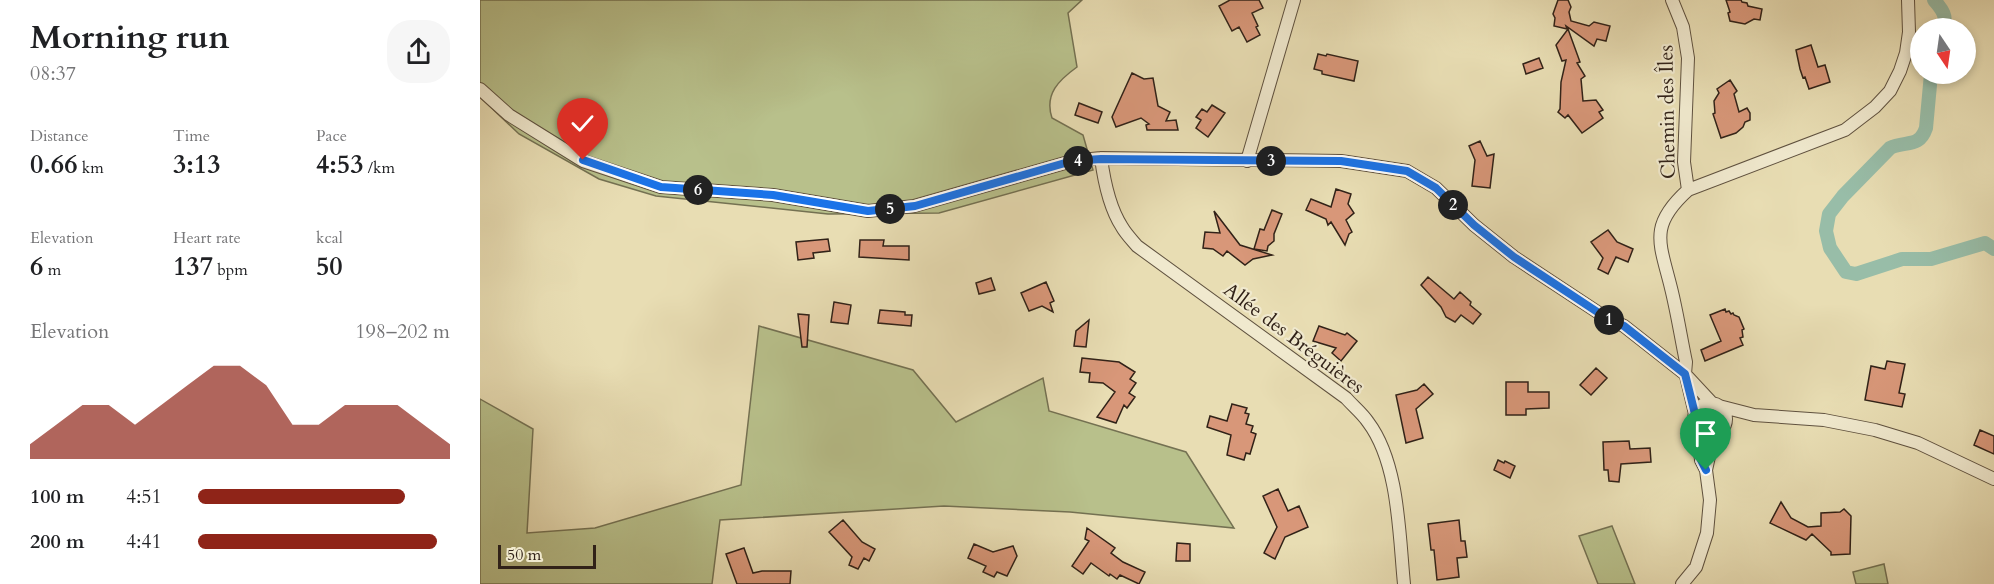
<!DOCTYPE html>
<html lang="en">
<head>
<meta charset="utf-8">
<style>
	:root { --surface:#fff; --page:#f6f6f6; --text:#202124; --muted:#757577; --accent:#8f2418 }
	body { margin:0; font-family:Cardo,serif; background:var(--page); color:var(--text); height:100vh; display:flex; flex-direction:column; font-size:22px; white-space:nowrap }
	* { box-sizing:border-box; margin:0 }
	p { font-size:20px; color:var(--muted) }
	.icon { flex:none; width:33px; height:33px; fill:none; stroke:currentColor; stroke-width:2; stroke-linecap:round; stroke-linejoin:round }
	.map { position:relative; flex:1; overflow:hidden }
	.panel { display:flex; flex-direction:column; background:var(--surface); width:480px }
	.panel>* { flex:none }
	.needle { width:39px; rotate:167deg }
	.tools { position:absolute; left:1430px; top:18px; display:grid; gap:12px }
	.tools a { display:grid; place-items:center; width:66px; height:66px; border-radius:50%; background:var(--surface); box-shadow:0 3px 9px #0003; font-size:30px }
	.scale { position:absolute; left:18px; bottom:15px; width:98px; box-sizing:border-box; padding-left:6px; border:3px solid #312218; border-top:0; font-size:16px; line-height:21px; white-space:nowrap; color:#312218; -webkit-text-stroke:4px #f0e9ce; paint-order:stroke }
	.pin { position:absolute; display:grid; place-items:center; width:51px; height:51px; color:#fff; margin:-62px -26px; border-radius:50% 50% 50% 0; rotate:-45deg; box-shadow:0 0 6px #0007 }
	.pin .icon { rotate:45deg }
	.km { position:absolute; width:30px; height:30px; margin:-15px; border-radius:50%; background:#222; color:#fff; font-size:16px; line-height:30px; text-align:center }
	.round { display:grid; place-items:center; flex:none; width:63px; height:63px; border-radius:24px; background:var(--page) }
	.head { display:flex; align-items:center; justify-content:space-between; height:102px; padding:0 30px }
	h1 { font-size:33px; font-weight:700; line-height:45px }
	.metrics { display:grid; grid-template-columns:repeat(3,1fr); gap:9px; height:102px; padding:6px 30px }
	.metrics div { display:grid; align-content:center }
	.metrics b { font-size:26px; font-weight:700 }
	.metrics small { font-size:16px; font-weight:400 }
	.metrics p { font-size:16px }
	.chart { height:168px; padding:12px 30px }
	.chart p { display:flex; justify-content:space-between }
	.chart svg { width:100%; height:108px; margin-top:6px; fill:var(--accent); opacity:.7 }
	ul { padding:0 30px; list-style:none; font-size:20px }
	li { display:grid; grid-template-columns:96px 72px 1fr; align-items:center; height:45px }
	li i { height:15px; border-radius:8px; background:var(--accent) }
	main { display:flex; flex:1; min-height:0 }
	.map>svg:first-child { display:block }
	.green { fill:#b8c08b; stroke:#747152; stroke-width:1.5 }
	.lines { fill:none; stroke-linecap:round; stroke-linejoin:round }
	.canal { stroke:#98bda8; stroke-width:14 }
	.building { fill:#d89779; stroke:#312218; stroke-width:1.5 }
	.minor-casing { stroke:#5f513f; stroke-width:14 }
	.minor { stroke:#f0e9ce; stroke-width:12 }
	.route-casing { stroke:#fff; stroke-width:12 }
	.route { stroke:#1a73e8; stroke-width:8 }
	.labels { text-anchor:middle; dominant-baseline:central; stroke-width:4.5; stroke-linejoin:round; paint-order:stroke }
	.street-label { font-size:20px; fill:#312218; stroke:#f0e9ce }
</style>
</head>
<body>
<main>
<section class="panel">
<div class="head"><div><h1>Morning run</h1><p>08:37</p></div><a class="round"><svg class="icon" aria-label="share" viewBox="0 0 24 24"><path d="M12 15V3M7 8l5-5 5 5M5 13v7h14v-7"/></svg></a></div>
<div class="metrics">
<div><p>Distance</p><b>0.66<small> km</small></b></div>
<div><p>Time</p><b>3:13</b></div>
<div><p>Pace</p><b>4:53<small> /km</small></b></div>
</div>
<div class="metrics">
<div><p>Elevation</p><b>6<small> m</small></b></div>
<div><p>Heart rate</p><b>137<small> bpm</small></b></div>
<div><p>kcal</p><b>50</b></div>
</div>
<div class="chart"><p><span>Elevation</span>198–202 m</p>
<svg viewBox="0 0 160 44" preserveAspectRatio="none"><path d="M0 44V38L10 30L20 22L30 22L40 30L50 22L60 14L70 6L80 6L90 14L100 30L110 30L120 22L130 22L140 22L150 30L160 38V44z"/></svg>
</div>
<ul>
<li><b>100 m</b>4:51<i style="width:82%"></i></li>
<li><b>200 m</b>4:41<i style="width:95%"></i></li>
</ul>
</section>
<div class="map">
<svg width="1514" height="584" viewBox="0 0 1514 584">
	<rect width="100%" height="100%" fill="#e8ddb3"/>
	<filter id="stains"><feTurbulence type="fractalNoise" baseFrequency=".00333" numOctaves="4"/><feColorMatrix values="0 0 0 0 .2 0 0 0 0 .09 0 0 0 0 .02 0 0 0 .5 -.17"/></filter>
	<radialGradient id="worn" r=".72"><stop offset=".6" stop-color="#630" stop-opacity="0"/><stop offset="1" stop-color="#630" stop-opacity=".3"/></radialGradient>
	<path class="green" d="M0 0H602L588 13 597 67C579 80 564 94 572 118L603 135 613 170 459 213 348 214 176 196 119 179 39 134 0 97Z
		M279 326 433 370 476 422 563 378 569 411 706 452 754 528 590 512 464 506 240 520 232 584H0V399L53 429 47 533 115 528 261 485Z
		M1132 526 1155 584H1118L1099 536Z
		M1404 564 1408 584H1376L1373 572Z"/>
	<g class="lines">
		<path class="canal" d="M1454 0C1462 9 1468 17 1463 28
			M1451 74 1446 128C1439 149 1425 140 1410 148L1363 196 1349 214 1346 231 1350 248 1366 272 1376 274 1422 259H1451L1505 243 1514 249"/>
	</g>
	<path class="building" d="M750 0H779L783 8 772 13 778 26 776 27 780 35 767 42 759 27 752 31 739 6Z
		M1078 0H1088L1091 7 1089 12 1091 21 1109 26 1114 22 1130 26 1126 41 1117 39 1114 46 1086 26 1087 29 1074 26 1075 18 1073 14Z
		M1246 0H1261L1262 2 1267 3 1268 6 1282 9 1280 20 1274 19 1265 24 1250 21 1248 13 1250 12Z
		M1088 29 1100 62 1097 63 1105 76 1101 79 1103 101 1116 100 1123 110 1119 112 1123 118 1102 133 1088 115 1085 118 1078 112 1080 109 1081 82 1086 60 1082 61 1076 45Z
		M1331 45 1338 67 1345 65 1350 82 1329 89 1325 77 1323 78 1320 69 1316 50Z
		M838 54 846 56 847 54 878 61 874 81 842 74V71L834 69Z
		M1059 58 1063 68 1046 74 1043 64Z
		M652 73 664 79 673 78 678 106 690 112 686 121 696 120 698 130H667L666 125 669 124 661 118 636 127 632 117Z
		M1250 80 1257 91 1254 94 1259 112 1267 108 1270 113V120L1265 122 1263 127 1256 133 1241 138 1233 114 1235 113 1234 101 1239 93 1237 89Z
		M599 103 622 112 618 123 595 115Z
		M732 105 745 113 728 137 716 128 721 120 716 117 722 109 727 112Z
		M1000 141 1007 156 1014 154 1010 188 992 186 995 160 989 146Z
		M856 189 871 194 868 204 874 213 866 220 872 232 869 234 865 245 851 222 848 225 846 219 826 210 831 199 851 207Z
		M792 210 802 214 794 234V241L788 246 787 251 774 249 780 229 784 230Z
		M734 211 760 245 792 255 773 259 765 265 747 251 743 256 733 249 723 248 725 232 740 233Z
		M1128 230 1137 242 1153 249 1148 262 1136 257 1128 274 1118 269 1123 258 1111 242Z
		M348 239 350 251 333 253 334 258 318 260 316 242Z
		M380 240H404L403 246H429V260L379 257Z
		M948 277 974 299 980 292 991 302 990 305 1001 314 993 324 981 315 975 322 966 317 961 307 941 285Z
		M511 278 515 290 499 294 496 283Z
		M566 282 574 301 570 303 573 312 562 306 549 311 541 293Z
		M354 302 371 305 368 324 351 322Z
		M1245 309 1246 312 1249 311 1251 314 1253 313 1254 315 1259 317 1264 329 1262 330 1263 337 1260 338 1263 345 1225 361 1221 350 1241 341 1230 315Z
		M400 310 425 312V315H432L431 326 398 323Z
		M318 314 329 315 327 347H322Z
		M609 320 606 347 594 346 596 331Z
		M839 326 865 335 867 333 877 341 861 361 852 353 856 348 833 341Z
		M602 358 639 362 655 372 650 379 656 383 649 393 655 397 647 408 644 405 636 423 617 417 635 392 623 383 609 382 610 373 600 372Z
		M1407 361 1425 364 1419 393 1425 394 1422 407 1385 400 1391 366 1405 369Z
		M1116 368 1127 378 1111 395 1100 385Z
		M1026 382H1048V392H1069V408L1046 409V415H1026Z
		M944 384 953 394 936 409 943 438 926 443 916 395 937 390Z
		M752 404 767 408 765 413 769 414 766 424 773 426 771 432 776 434 770 454 766 453 764 460 747 455 751 435 727 427 730 416 747 421Z
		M1500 430 1514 436V454L1494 445Z
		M1149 441 1150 449 1170 448 1171 462 1141 464 1139 482 1129 481 1128 470H1124L1123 442Z
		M1018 460 1024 463 1025 461 1035 466 1030 478 1014 470Z
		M798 489 808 511 819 506 828 527 805 537 795 559 784 553 797 527 783 496Z
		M1301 502 1311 518 1328 527 1341 526V513L1360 512 1364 509 1371 516 1370 554 1351 555V552L1332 534 1326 540 1290 523Z
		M363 520 382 542 395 549 389 561 384 558 378 569 369 565 372 557 349 532Z
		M979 520 981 541H985L987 557 977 558 979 577 957 580 954 550H951L948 524Z
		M607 528 635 548 631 553 643 562 665 572 659 584 640 575 637 579 630 574 629 576 611 563 603 574 592 566 609 541 605 539Z
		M697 543 710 544V561H696Z
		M494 544 513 552 533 546 537 556 527 576 517 572 514 577 503 572 506 566 488 558Z
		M264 548 273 573 282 571H311L310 584H257L246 554Z"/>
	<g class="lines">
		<g class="minor-casing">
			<path id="minor" d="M1192 0 1203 27 1208 58 1204 162 1208 190
				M0 89 29 115 103 161 181 187 293 195 388 211 434 206 592 161 621 158 861 161 927 171 956 188 994 225 1034 257 1128 319 1144 326 1205 374 1232 403
				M621 158C624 181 629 207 642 227 646 234 652 240 657 246L866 398C873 406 882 413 888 422 919 463 919 534 924 584
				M767 161 814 0
				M1205 374 1206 362C1201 338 1197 312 1191 288 1180 243 1168 226 1208 190L1365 130 1395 107 1410 91 1420 71 1426 53 1429 32 1428 0
				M1206 376 1215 414
				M1214 419a16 16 0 1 1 32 0a16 16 0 1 1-32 0Z
				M1239 406 1274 415 1344 420 1395 430 1438 443 1514 479
				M1226 470 1230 452 1239 431
				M1202 584 1216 567 1227 533 1230 500 1226 470 1221 460 1217 427"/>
		</g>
		<use href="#minor" class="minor"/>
	</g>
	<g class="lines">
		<g class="route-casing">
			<path id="route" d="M103 160 181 187 293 195 388 211 435 206 592 161 621 159 861 161 927 171 956 188 994 225 1034 257 1128 319 1144 326 1205 374 1215 414V423L1220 442 1221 460 1226 470"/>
		</g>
		<use href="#route" class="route"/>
	</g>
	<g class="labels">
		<g class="street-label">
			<text transform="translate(1187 112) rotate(-91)">Chemin des Îles</text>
			<text transform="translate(814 338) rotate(37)">Allée des Bréguières</text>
		</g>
	</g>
	<rect width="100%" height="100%" filter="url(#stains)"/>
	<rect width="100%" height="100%" fill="url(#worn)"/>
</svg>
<div class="tools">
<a><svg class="needle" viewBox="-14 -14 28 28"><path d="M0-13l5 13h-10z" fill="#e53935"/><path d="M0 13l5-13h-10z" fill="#757577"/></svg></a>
</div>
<div class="scale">50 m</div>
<div class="pin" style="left:1226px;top:470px;background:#1e9e55"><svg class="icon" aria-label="arrive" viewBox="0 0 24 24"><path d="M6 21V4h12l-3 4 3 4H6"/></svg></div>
<div class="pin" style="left:103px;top:160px;background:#d93025"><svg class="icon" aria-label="check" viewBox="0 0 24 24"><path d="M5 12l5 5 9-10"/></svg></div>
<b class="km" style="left:1129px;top:320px">1</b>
<b class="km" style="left:973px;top:205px">2</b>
<b class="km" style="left:791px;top:161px">3</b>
<b class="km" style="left:598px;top:161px">4</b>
<b class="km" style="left:410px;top:209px">5</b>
<b class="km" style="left:218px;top:190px">6</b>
</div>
</main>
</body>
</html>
